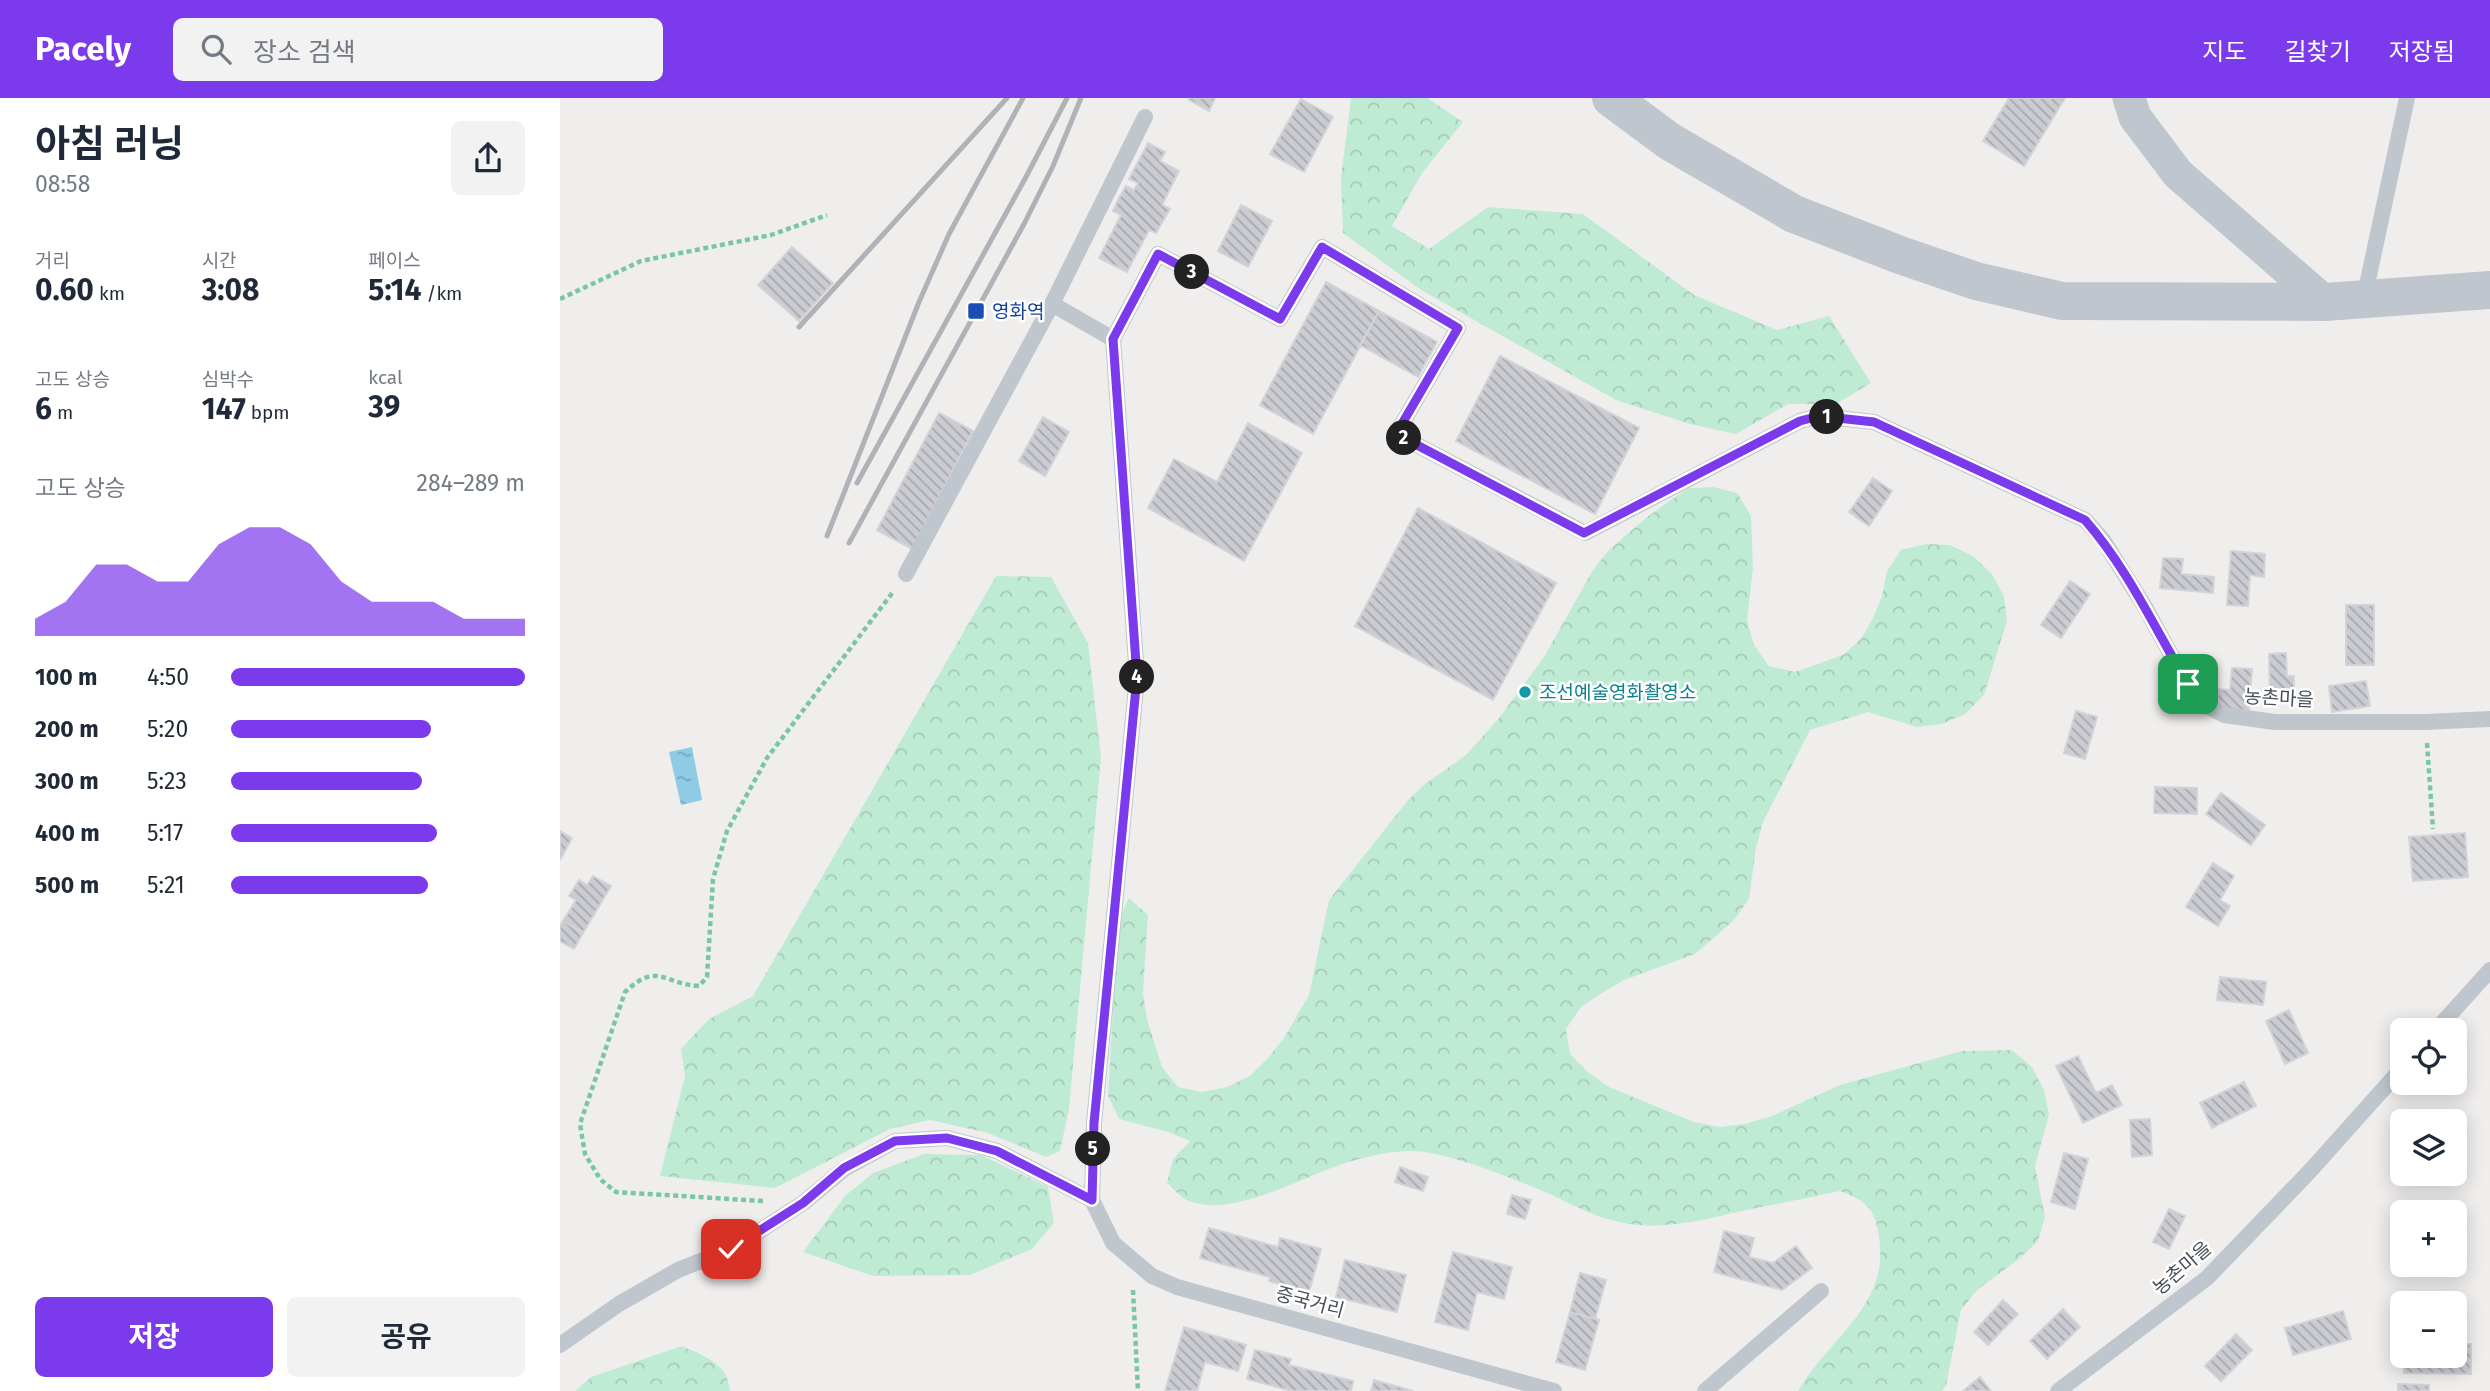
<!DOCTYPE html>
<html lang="ko">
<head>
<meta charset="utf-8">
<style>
	:root { --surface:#fff; --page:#f2f2f3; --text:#1f2937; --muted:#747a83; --accent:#7c3aed }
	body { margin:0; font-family:"Fira Sans","Noto Sans KR",sans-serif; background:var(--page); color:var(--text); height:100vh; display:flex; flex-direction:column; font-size:26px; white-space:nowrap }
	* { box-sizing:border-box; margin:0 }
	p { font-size:23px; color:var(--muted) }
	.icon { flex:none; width:38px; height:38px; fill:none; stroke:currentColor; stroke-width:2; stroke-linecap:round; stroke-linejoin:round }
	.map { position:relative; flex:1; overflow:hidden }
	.panel { display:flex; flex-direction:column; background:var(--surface); width:560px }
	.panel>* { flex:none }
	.controls { position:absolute; left:1830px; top:920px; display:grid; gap:14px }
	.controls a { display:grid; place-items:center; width:77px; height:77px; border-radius:10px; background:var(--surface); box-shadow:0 4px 18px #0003; font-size:35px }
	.pin { position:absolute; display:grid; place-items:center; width:60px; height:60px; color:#fff; margin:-30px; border-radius:14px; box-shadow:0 4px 10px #0006 }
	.km { position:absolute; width:35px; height:35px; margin:-18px; border-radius:50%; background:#222; color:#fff; font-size:19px; line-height:35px; text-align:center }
	.round { display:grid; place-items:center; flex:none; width:74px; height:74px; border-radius:10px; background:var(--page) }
	.head { display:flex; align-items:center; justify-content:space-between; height:119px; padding:0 35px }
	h1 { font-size:38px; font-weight:700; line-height:52px }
	.stats { display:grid; grid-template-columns:repeat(3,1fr); gap:10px; height:119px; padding:7px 35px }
	.stats div { display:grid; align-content:center }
	.stats b { font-size:30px; font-weight:700 }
	.stats small { font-size:19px; font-weight:400 }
	.stats p { font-size:19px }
	.chart { height:196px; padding:14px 35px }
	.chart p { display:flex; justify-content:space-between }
	.chart svg { width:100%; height:126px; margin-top:7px; fill:var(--accent); opacity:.7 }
	.cta { display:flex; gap:14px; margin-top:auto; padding:14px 35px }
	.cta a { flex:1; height:80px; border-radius:10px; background:var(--accent); color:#fff; font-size:28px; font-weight:700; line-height:80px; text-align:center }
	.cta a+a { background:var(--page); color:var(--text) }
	ul { padding:0 35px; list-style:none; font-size:23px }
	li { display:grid; grid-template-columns:112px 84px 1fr; align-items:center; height:52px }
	li i { height:18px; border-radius:9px; background:var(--accent) }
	header { display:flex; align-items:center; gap:42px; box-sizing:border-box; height:98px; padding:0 35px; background:var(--accent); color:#fff }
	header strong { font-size:33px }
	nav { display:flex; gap:38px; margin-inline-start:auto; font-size:24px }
	.search { width:490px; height:63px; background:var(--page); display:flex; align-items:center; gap:18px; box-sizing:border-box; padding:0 24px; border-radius:10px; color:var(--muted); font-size:26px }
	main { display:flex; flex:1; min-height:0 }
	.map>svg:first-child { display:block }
	.forest { fill:url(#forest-crowns) }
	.water { fill:url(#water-ripples) }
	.building { fill:url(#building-back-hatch); stroke:#d2d3d9; stroke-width:2 }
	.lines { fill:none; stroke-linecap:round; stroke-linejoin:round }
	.path { stroke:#79c6a7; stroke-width:4.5; stroke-dasharray:5 3.5; stroke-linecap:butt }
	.service { stroke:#bfc6ce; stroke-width:16 }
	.minor { stroke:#bfc6ce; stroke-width:33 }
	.tertiary { stroke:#bfc6ce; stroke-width:38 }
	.rail { stroke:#b0b2b7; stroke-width:5 }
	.route-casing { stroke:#fff; stroke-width:14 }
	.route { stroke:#7c3aed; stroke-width:9 }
	.transit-dot { fill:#1a4fb4; stroke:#fff; stroke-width:2.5 }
	.culture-dot { fill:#0f9aa8; stroke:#fff; stroke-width:2.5 }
	.labels { text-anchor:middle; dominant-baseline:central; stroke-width:5; stroke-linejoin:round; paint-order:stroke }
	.transit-label { font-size:19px; fill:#164399; stroke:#fff; text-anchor:start }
	.culture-label { font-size:19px; fill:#0d838f; stroke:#fff; text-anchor:start }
	.street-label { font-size:19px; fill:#474f59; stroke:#fff }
</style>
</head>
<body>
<header>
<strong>Pacely</strong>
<div class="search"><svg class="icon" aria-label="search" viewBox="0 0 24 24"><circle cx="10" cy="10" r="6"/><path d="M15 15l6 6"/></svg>장소 검색</div>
<nav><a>지도</a><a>길찾기</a><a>저장됨</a></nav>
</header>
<main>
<section class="panel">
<div class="head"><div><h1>아침 러닝</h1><p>08:58</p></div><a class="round"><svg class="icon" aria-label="share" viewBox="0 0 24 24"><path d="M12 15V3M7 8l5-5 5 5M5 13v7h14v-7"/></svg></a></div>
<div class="stats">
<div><p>거리</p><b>0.60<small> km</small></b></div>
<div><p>시간</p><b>3:08</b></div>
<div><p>페이스</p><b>5:14<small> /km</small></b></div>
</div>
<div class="stats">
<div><p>고도 상승</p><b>6<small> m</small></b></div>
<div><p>심박수</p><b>147<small> bpm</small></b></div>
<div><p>kcal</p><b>39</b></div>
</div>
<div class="chart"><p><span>고도 상승</span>284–289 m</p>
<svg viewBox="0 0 160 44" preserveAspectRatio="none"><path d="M0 44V38L10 32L20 19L30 19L40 25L50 25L60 12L70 6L80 6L90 12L100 25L110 32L120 32L130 32L140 38L150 38L160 38V44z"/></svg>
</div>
<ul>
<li><b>100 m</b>4:50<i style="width:100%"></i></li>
<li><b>200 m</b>5:20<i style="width:68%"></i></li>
<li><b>300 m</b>5:23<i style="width:65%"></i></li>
<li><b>400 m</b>5:17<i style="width:70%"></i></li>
<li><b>500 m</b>5:21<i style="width:67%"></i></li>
</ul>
<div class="cta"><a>저장</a><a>공유</a></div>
</section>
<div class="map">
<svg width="1930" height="1293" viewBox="0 0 1930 1293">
	<defs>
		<pattern id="forest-crowns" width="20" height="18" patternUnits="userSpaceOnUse" patternTransform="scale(1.75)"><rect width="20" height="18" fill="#bfebd4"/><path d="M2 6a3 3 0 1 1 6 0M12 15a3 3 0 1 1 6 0" fill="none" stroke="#a6cbb8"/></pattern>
		<pattern id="water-ripples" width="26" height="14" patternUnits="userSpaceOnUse" patternTransform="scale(1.75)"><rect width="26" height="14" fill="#8fcbe4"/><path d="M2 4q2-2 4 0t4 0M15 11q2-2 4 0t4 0" fill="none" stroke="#77a7bc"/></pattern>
		<pattern id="building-back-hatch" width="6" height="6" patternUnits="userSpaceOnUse" patternTransform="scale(1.75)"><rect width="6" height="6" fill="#cbccd2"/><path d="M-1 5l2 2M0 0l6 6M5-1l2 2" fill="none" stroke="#a7a8ad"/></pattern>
	</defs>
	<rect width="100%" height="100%" fill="#f0eeed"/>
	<path class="forest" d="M791 0H867L903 24 862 75 832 128 869 151 928 109 1023 116 1134 197 1217 232 1269 218 1311 285 1276 306H1228L1176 336 1130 326 1056 302 861 192 783 135 781 79Z
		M1153 389 1177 395 1191 418 1193 470 1187 522 1194 547 1209 568 1235 574 1283 557 1301 541 1313 520 1322 498 1327 473 1341 452 1366 446 1390 447 1413 458 1432 476 1444 498 1447 523 1424 597 1405 616 1382 626 1357 629 1308 614 1250 632 1203 724 1196 750 1189 801 1174 822 1135 856 1064 882 1042 895 1021 909 1006 931 1010 956 1028 974 1049 989 1134 1024 1160 1029 1185 1026 1212 1018 1280 987 1402 953 1452 952 1472 969 1484 992 1489 1017 1475 1068 1485 1119 1478 1143 1459 1161 1417 1192 1401 1212 1386 1288 1382 1293H1238C1268 1240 1330 1209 1319 1139 1315 1110 1306 1103 1280 1093 1248 1100 1215 1106 1182 1113 1138 1123 1095 1135 1051 1122 1027 1116 1006 1103 983 1093 949 1079 881 1051 846 1053 822 1054 796 1061 774 1069 736 1083 666 1121 627 1102 620 1099 613 1090 607 1085L613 1061 630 1043 608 1034 559 1021 548 998 558 823 569 800 588 817 583 895 587 921 602 969 618 989 642 994 667 989 690 978 708 960 724 940 749 897 769 802 848 702 865 686 906 657 939 620 984 559 1033 472 1049 452 1087 419 1128 390Z
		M436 478 491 479 528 545 541 660 509 1011 500 1053 486 1059 428 1035 370 1022 330 1031 215 1090 100 1078 125 978 121 951 149 921 193 898Z
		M364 1056 421 1057 488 1089 494 1125 472 1151 410 1177 313 1178 243 1154 285 1098 313 1075Z
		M122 1248C144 1258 168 1265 170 1293H15L31 1279Z"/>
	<path class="water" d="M132 649 142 702 121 707 109 654Z"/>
	<path class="building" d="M629 0H655L649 13 629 2Z
		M1449 0H1505L1464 68 1423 43Z
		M741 1 773 19 744 74 710 56Z
		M588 45 605 54 600 63 619 73 602 107 610 111 596 135 589 132 567 174 539 160 561 117 553 113 559 100 566 88 574 92 578 85 569 81Z
		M681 107 712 123 688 169 658 153Z
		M232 149 273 185 239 223 198 187Z
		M766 184 819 213 753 336 700 307Z
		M819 213 877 244 858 279 800 247Z
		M940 258 1079 330 1035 416 896 343Z
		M379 315 413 333 352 451 317 432Z
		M483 319 509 334 485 378 459 363Z
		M688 325 742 355 684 463 588 410 614 361 657 384Z
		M1313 380 1332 393 1309 428 1289 414Z
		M858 410 996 485 933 602 795 528Z
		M1671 453 1705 456 1704 479 1690 477 1688 508 1667 507Z
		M1603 460 1623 461 1621 476 1654 479 1653 495 1600 490Z
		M1510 483 1530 496 1501 540 1481 527Z
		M1786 507H1814V567H1786Z
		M1726 555 1727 578H1734V594L1710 595 1709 556Z
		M1672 570 1692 571 1689 613 1657 611 1658 591 1670 592Z
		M1806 583 1810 608 1772 614 1769 588Z
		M1516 613 1537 619 1525 661 1504 655Z
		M1595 689 1637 690V716L1594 715Z
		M1661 695 1705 727 1691 747 1646 716Z
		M0 733 12 740 0 762Z
		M1905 735 1908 779 1853 783 1849 739Z
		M1653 765 1674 778 1660 802 1670 808 1658 828 1626 809Z
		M33 778 51 788 23 835 3 823 16 802 9 798 19 782 27 787Z
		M3 823 23 835 14 851 0 843V828Z
		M1660 879 1706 884 1703 907 1657 902Z
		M1729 912 1748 955 1725 966 1706 923Z
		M1518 958 1536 995 1552 987 1562 1007 1523 1025 1496 968Z
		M1684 984 1696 1008 1652 1030 1640 1005Z
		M1590 1021 1592 1057 1572 1059 1570 1022Z
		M1504 1055 1528 1061 1515 1111 1491 1104Z
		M840 1069 868 1079 863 1093 835 1084Z
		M952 1097 971 1102 965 1121 947 1116Z
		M1609 1111 1625 1118 1609 1151 1593 1144Z
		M649 1130 718 1149 720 1140 761 1151 749 1194 709 1183 710 1179 640 1160Z
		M1164 1133 1194 1140 1189 1159 1213 1165 1236 1148 1252 1170 1222 1192 1154 1174Z
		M893 1154 952 1169 944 1201 917 1194 908 1232 875 1224Z
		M785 1162 846 1177 837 1214 776 1199Z
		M1020 1175 1046 1182 1035 1221 1010 1214Z
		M1443 1202 1458 1216 1428 1247 1414 1234Z
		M1503 1211 1520 1229 1487 1261 1470 1243Z
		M1783 1213 1791 1241 1733 1257 1725 1230Z
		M1010 1214 1039 1222 1025 1272 996 1264Z
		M624 1229 686 1247 678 1273 645 1264 637 1293H605Z
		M1676 1236 1692 1252 1661 1283 1645 1268Z
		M1895 1246H1911V1276L1844 1275V1258H1895Z
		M695 1252 731 1261 729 1267 793 1283 791 1293H732L687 1281Z
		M1420 1279 1431 1293H1403Z
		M814 1282 853 1293H811Z
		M1838 1286 1869 1287V1293H1838Z"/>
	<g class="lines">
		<path class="path" d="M0 201 81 163 211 137 267 117
			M1867 645 1873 731
			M203 1103 56 1094 40 1081 25 1056 20 1026 65 894C98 863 103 886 139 888L147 879 153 781 167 733 207 660 333 494
			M573 1192 578 1293"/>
		<path class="service" d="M1804 201 1847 0
			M492 206 553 241
			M346 476 492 206 585 19
			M1875 933 1930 872
			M0 1247 59 1206 118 1172 171 1151 243 1105 284 1071 335 1043 387 1040 437 1053 532 1102
			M994 1293 617 1189 592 1178 553 1145 532 1102 534 1025 577 579 553 241 598 156 720 221 762 149 898 230 836 336 1025 435 1240 323 1259 318 1314 324 1525 422 1543 442 1585 509 1627 586 1649 609 1664 617 1715 624H1865L1930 621
			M1145 1293 1261 1193
			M1498 1293 1647 1180 1750 1073 1843 969"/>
		<path class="minor" d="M1569 0 1575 19 1618 76 1765 204"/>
		<path class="tertiary" d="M1051 0 1109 43 1234 116 1340 157 1416 183 1502 203 1765 204 1930 192"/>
		<path class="rail" d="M239 229 447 0
			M297 385 466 79 507 0
			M267 438 359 204 389 136 463 0
			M289 445 464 126 493 68 521 0"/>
	</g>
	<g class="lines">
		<g class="route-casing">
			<path id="route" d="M171 1151 243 1105 284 1070 335 1043 387 1040 437 1053 532 1102 534 1025 577 579 553 241 598 156 720 221 762 149 898 230 836 336 1024 435 1240 323 1259 318 1314 324 1525 422C1568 471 1595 531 1628 586"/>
		</g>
		<use href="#route" class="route"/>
	</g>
	<rect class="transit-dot" x="407" y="204" width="18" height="18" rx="3.5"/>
	<circle class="culture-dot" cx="965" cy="594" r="7"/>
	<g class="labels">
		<g class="transit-label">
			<text x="432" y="213">영화역</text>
		</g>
		<g class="culture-label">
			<text x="979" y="594">조선예술영화촬영소</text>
		</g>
		<g class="street-label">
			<text transform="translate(1719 600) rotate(3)">농촌마을</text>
			<text transform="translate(1622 1170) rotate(-41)">농촌마을</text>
			<text transform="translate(750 1204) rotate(15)">중국거리</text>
		</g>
	</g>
</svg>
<div class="controls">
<a><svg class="icon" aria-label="locate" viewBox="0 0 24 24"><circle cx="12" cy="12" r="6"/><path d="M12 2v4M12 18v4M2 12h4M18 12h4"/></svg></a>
<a><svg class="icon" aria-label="layers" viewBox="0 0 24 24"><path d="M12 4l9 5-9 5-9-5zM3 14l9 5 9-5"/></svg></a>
<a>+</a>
<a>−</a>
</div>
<div class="pin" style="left:1628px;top:586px;background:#1e9e55"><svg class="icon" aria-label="arrive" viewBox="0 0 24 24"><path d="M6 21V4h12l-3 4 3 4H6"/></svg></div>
<div class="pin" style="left:171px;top:1151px;background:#d93025"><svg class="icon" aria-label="check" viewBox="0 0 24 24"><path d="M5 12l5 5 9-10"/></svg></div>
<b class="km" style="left:1267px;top:319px">1</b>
<b class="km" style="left:844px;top:340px">2</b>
<b class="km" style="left:632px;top:174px">3</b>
<b class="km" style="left:577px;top:579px">4</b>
<b class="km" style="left:533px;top:1051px">5</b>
</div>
</main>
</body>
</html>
